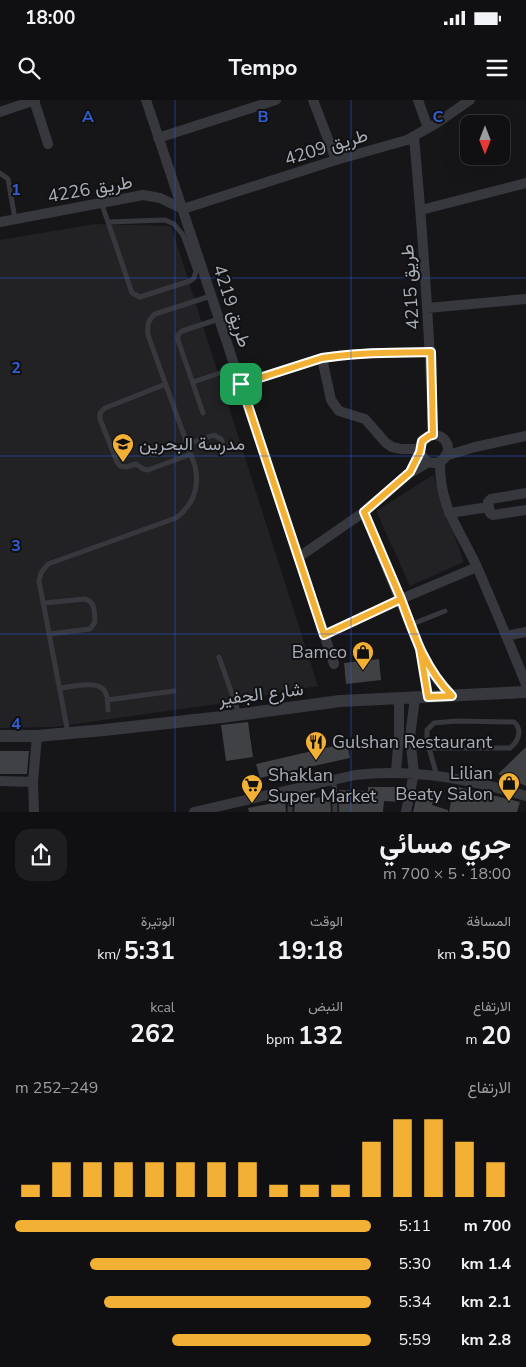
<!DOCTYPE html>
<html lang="ar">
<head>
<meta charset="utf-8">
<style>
	:root { --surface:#101012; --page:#1e1e20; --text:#f1f3f6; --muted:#9c9d9f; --line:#303032; --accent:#f2b134 }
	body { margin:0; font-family:"Nunito Sans",Vazirmatn,sans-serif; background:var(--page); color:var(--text); direction:rtl; height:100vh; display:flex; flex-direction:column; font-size:19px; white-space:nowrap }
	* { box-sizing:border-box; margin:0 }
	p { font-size:16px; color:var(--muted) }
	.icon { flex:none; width:28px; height:28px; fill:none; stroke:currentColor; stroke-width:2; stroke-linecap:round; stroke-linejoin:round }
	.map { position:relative; height:712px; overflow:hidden; direction:ltr }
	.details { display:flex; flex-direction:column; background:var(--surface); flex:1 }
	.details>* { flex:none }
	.needle { width:32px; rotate:180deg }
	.fabs { position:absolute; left:460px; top:15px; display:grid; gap:10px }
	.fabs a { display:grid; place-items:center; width:50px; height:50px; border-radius:10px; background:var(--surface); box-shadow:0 5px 20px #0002,0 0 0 1px var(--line); font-size:25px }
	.pin { position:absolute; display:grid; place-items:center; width:42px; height:42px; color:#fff; margin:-21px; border-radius:10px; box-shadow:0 2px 8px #0006 }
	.round { display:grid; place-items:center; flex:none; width:52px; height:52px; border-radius:15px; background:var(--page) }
	.headline { display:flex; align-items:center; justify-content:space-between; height:85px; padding:0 15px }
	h1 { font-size:28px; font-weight:700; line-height:38px }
	.metrics { display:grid; grid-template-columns:repeat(3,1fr); gap:8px; height:85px; padding:5px 15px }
	.metrics div { display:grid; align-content:center }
	.metrics b { font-size:25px; font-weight:700 }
	.metrics small { font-size:14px; font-weight:400 }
	.metrics p { font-size:14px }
	.chart { height:140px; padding:10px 15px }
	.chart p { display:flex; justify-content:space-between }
	.chart svg { width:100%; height:90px; margin-top:5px; stroke:var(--accent); stroke-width:6 }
	ul { padding:0 15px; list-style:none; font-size:16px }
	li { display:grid; grid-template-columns:80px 60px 1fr; align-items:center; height:38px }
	li i { height:12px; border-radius:6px; background:var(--accent) }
	.status { display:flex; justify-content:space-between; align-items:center; height:35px; padding:0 25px; background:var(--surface); direction:ltr }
	.status svg { height:14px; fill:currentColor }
	header { display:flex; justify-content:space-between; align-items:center; height:65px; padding:0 15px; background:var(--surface); font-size:22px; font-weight:700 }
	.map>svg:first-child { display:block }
	.built { fill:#222225 }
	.building { fill:#404145 }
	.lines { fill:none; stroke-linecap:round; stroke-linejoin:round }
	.service { stroke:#37383d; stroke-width:5 }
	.minor { stroke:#37383d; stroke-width:10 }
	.tertiary { stroke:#37383d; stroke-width:12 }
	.route-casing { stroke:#fff; stroke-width:10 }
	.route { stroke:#f2b134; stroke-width:6 }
	.grid { fill:none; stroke:#325cd3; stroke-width:1; stroke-opacity:0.55 }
	.labels { text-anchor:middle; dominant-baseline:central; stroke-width:4; stroke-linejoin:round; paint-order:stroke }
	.street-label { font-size:18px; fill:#a8adb8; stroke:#111113 }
	.poi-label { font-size:18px; fill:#a8adb8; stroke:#111113; text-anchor:start }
	.grid-label { font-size:16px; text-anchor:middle; font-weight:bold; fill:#325cd3; stroke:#111113; stroke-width:4; stroke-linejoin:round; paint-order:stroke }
</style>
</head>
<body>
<div class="status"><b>18:00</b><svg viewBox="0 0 49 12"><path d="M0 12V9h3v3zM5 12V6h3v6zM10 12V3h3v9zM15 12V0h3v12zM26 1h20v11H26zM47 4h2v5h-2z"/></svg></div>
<header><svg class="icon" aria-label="menu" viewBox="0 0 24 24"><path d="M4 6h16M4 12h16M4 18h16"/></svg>Tempo<svg class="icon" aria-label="search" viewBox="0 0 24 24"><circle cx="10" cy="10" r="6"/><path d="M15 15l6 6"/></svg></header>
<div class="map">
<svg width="526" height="712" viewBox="0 0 526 712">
	<rect width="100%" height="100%" fill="#161618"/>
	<path class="built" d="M95 124 171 126 318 586 217 604 54 627 0 628V140Z
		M433 375 464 462 410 486 376 411Z"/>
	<path class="building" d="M379 559 381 580 346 584 344 563Z
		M248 622 253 657 226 661 221 625Z
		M347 643 350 658 260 678 256 664Z
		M526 647V686L498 674Z
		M0 651H29L27 674H0Z
		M454 686 520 702 517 712H449Z
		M368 687H401V702L384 701 383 712H339V690L368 691Z
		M418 690 435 693 432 705 448 710V712H413Z
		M330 696 331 712H294L295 703 308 701V699Z
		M285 701 286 712H249L248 708Z"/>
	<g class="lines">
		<path class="service" d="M0 73 8 79 15 119
			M101 102 108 122 132 193 140 197 190 181 194 178 196 171 183 135 174 124 165 120 108 122
			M193 282 235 268
			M166 284 105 308 100 313V319L117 362 120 366 126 367 136 364 143 369 148 370 191 354
			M203 313 178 240V235L182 231 219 219
			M188 344 214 335 221 339 225 351
			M44 503 85 499C96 502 94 513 95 522L90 529 49 534
			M410 525 445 511
			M219 557 239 614
			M60 588C70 587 97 580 104 590 108 594 108 604 108 610
			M107 600 174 591
			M68 633 39 481 41 473 48 464 176 418C193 405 200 388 195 366L148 235C147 226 148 220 155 214L211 196
			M430 648H510C518 642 523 630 514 622L456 621 434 623 427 630V641L437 676
			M334 680 335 712
			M290 712 291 690"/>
		<path class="minor" d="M34 0 48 44
			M146 0 334 564
			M313 0 336 60
			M418 0 428 28
			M0 12 35 0
			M414 37C423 136 430 235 433 335
			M158 38 276 0
			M183 109 336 60 407 40 437 23 470 0
			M421 110 526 83
			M0 122 143 95 160 98 183 109
			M427 208 526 199
			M322 258 331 300 339 311 365 319 386 343 392 347 401 349H420
			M241 284 322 258C358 252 394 253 431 252
			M420 349a14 14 0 1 1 28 0a14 14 0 1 1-28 0Z
			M445 356 475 347 526 336
			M440 361C439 407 459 428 477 467 494 506 510 545 526 584
			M526 393 491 399 488 402 490 413 493 415 526 410
			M364 412 425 561 438 581 452 595
			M449 413 489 407
			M299 457 364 412 410 373 429 362
			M324 535 401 499 477 467
			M506 536 526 532
			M423 562 428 597
			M396 672 399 635V599
			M0 681 33 682
			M34 712 33 682 37 636
			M194 712 355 675C412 668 471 679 526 696
			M406 712 414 673 410 637 415 598"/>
		<path class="tertiary" d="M0 636H37L104 630 222 617 340 601 526 592"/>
	</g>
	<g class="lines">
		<g class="route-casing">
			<path id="route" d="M241 284 324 535 401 499C414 535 424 567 452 596L428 597 420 549 401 499 364 412 410 372 420 352 422 341 429 336 433 335 431 252C394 253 358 252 322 258L241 284"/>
		</g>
		<use href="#route" class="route"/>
	</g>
	<path class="grid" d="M175 0V712M351 0V712M0 178H526M0 356H526M0 534H526"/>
	<defs>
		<g id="school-pin" transform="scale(1.125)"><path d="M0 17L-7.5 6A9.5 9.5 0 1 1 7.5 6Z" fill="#f2b134" stroke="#111113"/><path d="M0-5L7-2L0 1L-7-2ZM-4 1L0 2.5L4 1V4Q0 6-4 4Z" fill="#111"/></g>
		<g id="shop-pin" transform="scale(1.125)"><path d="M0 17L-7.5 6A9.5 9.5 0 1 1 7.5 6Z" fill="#f2b134" stroke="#111113"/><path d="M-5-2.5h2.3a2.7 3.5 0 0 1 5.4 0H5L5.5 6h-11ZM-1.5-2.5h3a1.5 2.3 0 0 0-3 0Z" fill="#111"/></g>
		<g id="restaurant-pin" transform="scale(1.125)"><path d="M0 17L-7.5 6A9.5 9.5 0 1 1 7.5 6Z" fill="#f2b134" stroke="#111113"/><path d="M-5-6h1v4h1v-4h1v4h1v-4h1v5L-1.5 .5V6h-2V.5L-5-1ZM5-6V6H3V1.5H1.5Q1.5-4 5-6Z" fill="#111"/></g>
		<g id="supermarket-pin" transform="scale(1.125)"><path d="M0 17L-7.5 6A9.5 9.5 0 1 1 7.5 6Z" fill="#f2b134" stroke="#111113"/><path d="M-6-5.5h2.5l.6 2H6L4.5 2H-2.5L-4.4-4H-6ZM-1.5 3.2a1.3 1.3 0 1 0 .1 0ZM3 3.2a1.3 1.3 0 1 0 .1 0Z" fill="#111"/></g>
	</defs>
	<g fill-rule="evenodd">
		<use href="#school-pin" x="123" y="344"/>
		<use href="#shop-pin" x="363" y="552"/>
		<use href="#restaurant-pin" x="316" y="642"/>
		<use href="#shop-pin" x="509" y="683"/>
		<use href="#supermarket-pin" x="252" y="685"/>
	</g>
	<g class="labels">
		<g class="street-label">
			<text transform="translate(326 47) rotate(-17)">طريق 4209</text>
			<text transform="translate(90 89) rotate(-10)">طريق 4226</text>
			<text transform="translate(410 187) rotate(-94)">طريق 4215</text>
			<text transform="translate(232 206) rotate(72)">طريق 4219</text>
			<text transform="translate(261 594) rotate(-7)">شارع الجفير</text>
		</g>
		<g class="poi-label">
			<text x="139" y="344">مدرسة البحرين</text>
			<text x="347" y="552" text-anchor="end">Bamco</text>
			<text x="332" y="642">Gulshan Restaurant</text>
			<text x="493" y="673" text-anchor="end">Lilian<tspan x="493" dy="21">Beaty Salon</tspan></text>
			<text x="268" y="675">Shaklan<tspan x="268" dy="21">Super Market</tspan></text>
		</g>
	</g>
	<g class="grid-label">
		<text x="88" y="22">A</text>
		<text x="263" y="22">B</text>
		<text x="438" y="22">C</text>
		<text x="16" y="95">1</text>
		<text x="16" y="273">2</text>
		<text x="16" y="451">3</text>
		<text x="16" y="629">4</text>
	</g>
</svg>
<div class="fabs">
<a><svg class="needle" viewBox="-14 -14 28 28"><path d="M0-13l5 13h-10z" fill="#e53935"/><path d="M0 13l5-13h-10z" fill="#9c9d9f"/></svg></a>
</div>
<div class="pin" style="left:241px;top:284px;background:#1e9e55"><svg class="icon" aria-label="arrive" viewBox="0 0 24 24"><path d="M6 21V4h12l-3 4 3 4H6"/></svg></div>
</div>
<section class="details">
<div class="headline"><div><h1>جري مسائي</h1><p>18:00 · 5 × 700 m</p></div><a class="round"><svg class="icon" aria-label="share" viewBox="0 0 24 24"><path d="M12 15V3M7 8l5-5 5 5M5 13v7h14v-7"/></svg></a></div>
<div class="metrics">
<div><p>المسافة</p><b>3.50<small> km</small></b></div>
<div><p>الوقت</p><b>19:18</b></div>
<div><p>الوتيرة</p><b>5:31<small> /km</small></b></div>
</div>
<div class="metrics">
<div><p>الارتفاع</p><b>20<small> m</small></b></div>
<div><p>النبض</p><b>132<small> bpm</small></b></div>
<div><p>kcal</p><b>262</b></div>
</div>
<div class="chart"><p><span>الارتفاع</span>249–252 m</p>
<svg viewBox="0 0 160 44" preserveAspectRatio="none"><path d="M5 44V38M15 44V27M25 44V27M35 44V27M45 44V27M55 44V27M65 44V27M75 44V27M85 44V38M95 44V38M105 44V38M115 44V17M125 44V6M135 44V6M145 44V17M155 44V27"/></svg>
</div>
<ul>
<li><b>700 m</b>5:11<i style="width:100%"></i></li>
<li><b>1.4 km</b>5:30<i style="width:79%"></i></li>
<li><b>2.1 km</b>5:34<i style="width:75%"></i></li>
<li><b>2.8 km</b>5:59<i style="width:56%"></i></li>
</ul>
</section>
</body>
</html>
